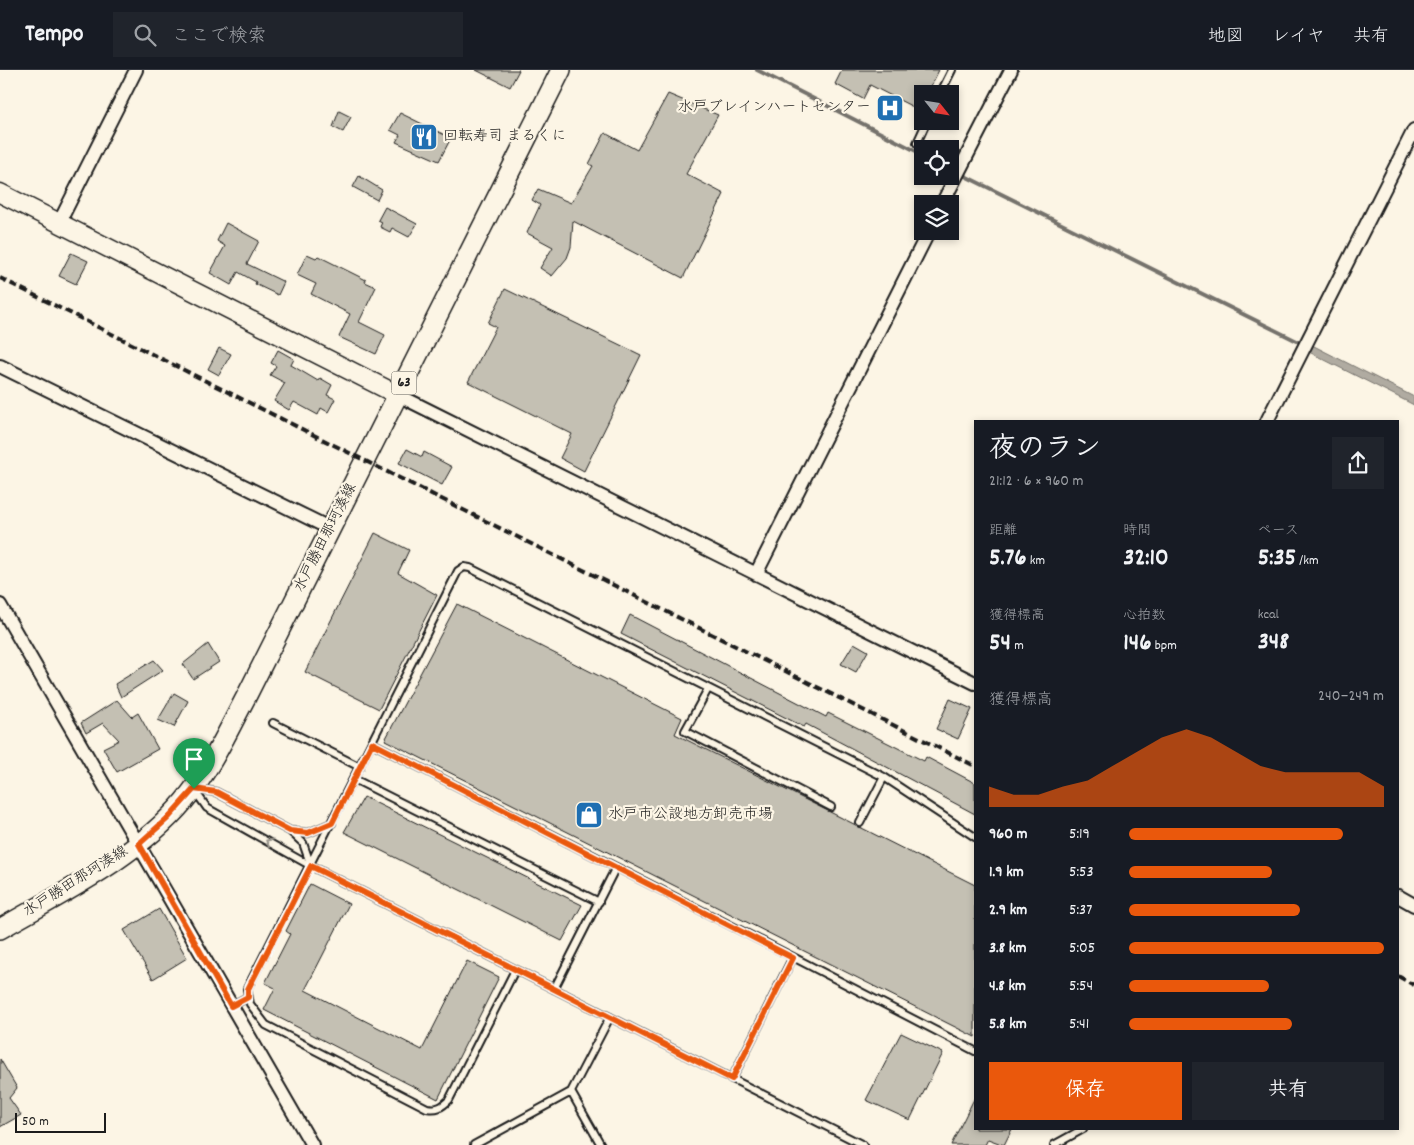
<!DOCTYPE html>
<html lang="ja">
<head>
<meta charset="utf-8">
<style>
	:root { --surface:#171b24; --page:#20242c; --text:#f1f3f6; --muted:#9ea1a6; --line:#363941; --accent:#ea580c }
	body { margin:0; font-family:Dekko,"Klee One",sans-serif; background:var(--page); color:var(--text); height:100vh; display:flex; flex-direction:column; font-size:19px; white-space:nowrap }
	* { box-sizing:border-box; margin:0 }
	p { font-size:16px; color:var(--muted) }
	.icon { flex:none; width:28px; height:28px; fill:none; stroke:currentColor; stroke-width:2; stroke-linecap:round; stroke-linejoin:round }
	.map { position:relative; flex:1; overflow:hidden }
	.drawer { position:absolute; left:974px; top:350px; width:425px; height:710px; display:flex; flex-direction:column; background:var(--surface); border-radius:0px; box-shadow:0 2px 8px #0003 }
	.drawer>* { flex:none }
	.needle { width:32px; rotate:120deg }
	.buttons { position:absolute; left:914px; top:15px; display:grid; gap:10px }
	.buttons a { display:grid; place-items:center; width:45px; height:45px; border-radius:0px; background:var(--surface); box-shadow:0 2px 8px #0003; font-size:25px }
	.scale { position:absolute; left:15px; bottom:12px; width:91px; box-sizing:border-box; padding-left:5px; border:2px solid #1c1c1c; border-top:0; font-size:14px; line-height:18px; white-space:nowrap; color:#1c1c1c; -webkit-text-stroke:4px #fcf5e5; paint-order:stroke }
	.pin { position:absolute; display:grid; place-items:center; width:42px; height:42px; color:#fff; margin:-51px -21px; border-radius:50% 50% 50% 0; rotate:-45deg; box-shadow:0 0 5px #0007 }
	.pin .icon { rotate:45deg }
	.round { display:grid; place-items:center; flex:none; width:52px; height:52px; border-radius:0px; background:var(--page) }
	.headline { display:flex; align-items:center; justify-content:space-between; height:85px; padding:0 15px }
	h1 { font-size:28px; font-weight:700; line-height:38px }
	.metrics { display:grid; grid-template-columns:repeat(3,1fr); gap:8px; height:85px; padding:5px 15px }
	.metrics div { display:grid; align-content:center }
	.metrics b { font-size:25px; font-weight:700 }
	.metrics small { font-size:14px; font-weight:400 }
	.metrics p { font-size:14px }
	.chart { height:140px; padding:10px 15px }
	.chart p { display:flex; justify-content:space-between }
	.chart svg { width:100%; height:90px; margin-top:5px; fill:var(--accent); opacity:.7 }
	.action { display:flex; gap:10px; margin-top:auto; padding:10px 15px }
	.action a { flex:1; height:58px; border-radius:0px; background:var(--accent); color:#fff; font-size:20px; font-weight:700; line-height:58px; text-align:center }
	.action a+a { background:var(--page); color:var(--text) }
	ul { padding:0 15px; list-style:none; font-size:16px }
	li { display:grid; grid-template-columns:80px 60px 1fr; align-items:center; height:38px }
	li i { height:12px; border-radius:6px; background:var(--accent) }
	header { display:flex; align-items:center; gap:30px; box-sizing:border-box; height:70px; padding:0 25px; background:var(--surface); border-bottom:1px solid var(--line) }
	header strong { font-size:24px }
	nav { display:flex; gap:28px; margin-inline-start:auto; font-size:18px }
	.search { width:350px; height:45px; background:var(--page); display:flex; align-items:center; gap:12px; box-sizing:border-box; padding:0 18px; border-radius:0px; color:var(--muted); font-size:19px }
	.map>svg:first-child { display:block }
	.water { fill:#b0aba1; stroke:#75726c }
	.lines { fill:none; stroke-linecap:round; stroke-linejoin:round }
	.stream { stroke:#75726c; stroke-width:4 }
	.building { fill:#c4c0b3; stroke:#1c1c1c }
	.lane-casing { stroke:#1c1c1c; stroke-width:10 }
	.street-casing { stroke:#1c1c1c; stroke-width:16 }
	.secondary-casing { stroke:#1c1c1c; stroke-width:21 }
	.primary-casing { stroke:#1c1c1c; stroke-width:22 }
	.lane { stroke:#fcf5e5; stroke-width:6 }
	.street { stroke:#fcf5e5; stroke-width:12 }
	.secondary { stroke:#fcf5e5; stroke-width:18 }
	.primary { stroke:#fcf5e5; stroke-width:19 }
	.rail { stroke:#1c1c1c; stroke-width:4; stroke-dasharray:8 4; stroke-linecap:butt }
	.oneway { stroke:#97938b }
	.route-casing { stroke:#fff; stroke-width:10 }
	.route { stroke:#ea580c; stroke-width:6 }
	.labels { text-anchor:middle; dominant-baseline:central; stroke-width:4.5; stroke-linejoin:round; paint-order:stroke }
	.shield { fill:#fcf5e5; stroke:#5f5d58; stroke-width:1 }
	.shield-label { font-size:14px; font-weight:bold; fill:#1c1c1c }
	.poi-label { font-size:15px; fill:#1c1c1c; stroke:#fcf5e5; text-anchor:start }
	.street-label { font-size:15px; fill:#1c1c1c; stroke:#fcf5e5 }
</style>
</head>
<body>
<header>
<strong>Tempo</strong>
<div class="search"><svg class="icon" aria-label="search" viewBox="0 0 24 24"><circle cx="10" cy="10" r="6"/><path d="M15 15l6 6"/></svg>ここで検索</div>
<nav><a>地図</a><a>レイヤ</a><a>共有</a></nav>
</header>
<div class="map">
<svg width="1414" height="1075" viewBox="0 0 1414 1075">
	<rect width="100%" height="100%" fill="#fcf5e5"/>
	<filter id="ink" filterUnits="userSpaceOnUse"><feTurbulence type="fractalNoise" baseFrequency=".02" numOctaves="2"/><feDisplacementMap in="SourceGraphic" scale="10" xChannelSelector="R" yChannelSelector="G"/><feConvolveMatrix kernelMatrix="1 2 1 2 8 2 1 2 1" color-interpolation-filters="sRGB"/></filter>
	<g filter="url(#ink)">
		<path class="water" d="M1310 274 1414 327V335L1307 281Z"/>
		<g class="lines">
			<path class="stream" d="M757 0 922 84
				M963 105 1301 273"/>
		</g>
		<path class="building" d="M476 0H519L510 17Z
			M842 0H939L927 24H922V32L919 40 870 15 863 29 835 14Z
			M668 24 718 45 686 104 724 124 683 208 573 151 571 177 567 188 552 206 540 198 553 177 527 163 540 135 532 130 538 119 571 133 593 96 589 94 605 63 637 80Z
			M339 41 351 47 343 62 333 57Z
			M400 43 451 68 439 91 396 72 400 65 390 60Z
			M359 106 382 120 377 130 353 117Z
			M385 137 417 154 409 167 392 158 390 162 380 157 382 152 378 150Z
			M226 153 259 171 247 194 284 212 278 225 255 214 256 212 238 202 231 215 210 203 225 176 217 171Z
			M71 183 88 191 76 214 59 206Z
			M307 184 316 188 318 186 366 210 365 212 376 217 359 252 385 265 376 284 339 267 350 244 311 224 316 214 297 205Z
			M505 219 641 285 584 401 560 388 572 364 468 312 496 257 488 253Z
			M219 278 231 284 219 305 208 299Z
			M278 280 294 289 291 295 318 311 320 308 332 315 327 325 335 329 328 342 321 338 318 345 294 332 289 340 274 331 285 313 270 305 276 296 271 293Z
			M407 379 422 387 424 382 452 397 442 415 399 393Z
			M375 463 409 480 398 503 437 525 379 639 305 602Z
			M457 534 682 648 675 664 975 815V967L385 670Z
			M630 545 826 647 828 643 924 691 926 687 975 713V744L806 654 804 657 621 564Z
			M854 573 868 581 856 602 841 594Z
			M208 574 219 592 193 609 183 594Z
			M154 590 163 600 121 627 115 614Z
			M174 623 188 631 174 657 158 650Z
			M950 629 972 639 958 669 936 659Z
			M117 630 132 647 138 643 158 679 117 702 103 678 119 670 103 653 86 663 81 653Z
			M364 727 582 835 562 871 344 762Z
			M310 814 349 834 305 920 422 980 467 891 499 907 438 1029 264 940 275 918 265 913 290 864 286 861Z
			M159 839 187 888 153 909 124 860Z
			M901 963 943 983 910 1050 866 1030Z
			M0 989 17 1018 9 1028 21 1045 0 1057Z
			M975 1027V1059H1012L1004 1075 988 1069 985 1075H951Z"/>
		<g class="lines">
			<g class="lane-casing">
				<path id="lane" d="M940 24 952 0
					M917 73 927 51
					M708 619 685 661 831 737
					M273 653 360 697
					M372 673 793 887 732 1009
					M354 709 599 832
					M196 719 216 722 290 761 303 773 311 796
					M195 721 207 738 311 796 863 1075
					M860 753 884 707
					M291 761 308 763 332 753
					M793 887 975 981
					M515 900 449 1030C442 1037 437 1040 427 1038L266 955 250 934 247 919 458 501 464 497 470 498 884 707 975 767
					M554 919 616 797
					M231 936 248 927
					M474 1075 571 1022
					M601 1075 571 1022 610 947
					M1054 1075 1083 1059"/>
			</g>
			<g class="street-casing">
				<path id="street" d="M942 134 1011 0
					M59 153 136 0
					M0 296 331 459
					M398 325 975 613
					M1267 351 1414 60
					M756 504 929 161
					M0 535 312 1075
					M1398 826 1414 835"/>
			</g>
			<g class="secondary-casing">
				<path id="secondary" d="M0 123 398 325"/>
			</g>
			<g class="primary-casing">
				<path id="primary" d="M0 859C62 823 137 787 184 731 210 700 227 663 246 627L561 0"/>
			</g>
			<use href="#lane" class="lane"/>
			<use href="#street" class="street"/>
			<use href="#secondary" class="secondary"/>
			<use href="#primary" class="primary"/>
			<path class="rail" d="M0 208 975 696
				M1398 906 1414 915"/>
		</g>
		<defs><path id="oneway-chevron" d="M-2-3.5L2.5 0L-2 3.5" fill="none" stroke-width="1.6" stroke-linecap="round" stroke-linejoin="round" transform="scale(1.25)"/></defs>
		<use class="oneway" href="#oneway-chevron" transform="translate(269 772) rotate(-151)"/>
	</g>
	<g class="lines" filter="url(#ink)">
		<g class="route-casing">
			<path id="route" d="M372 673 793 888 732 1009 311 796 248 919V927L231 936 139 774 168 748 194 719 216 722 290 761 308 763 332 753Z"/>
		</g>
		<use href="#route" class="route"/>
	</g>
	<defs>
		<g id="hospital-square" transform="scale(1.4375)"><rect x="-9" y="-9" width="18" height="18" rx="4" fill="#1f6fb2" stroke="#fcf5e5"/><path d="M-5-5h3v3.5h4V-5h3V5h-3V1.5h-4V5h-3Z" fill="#fff"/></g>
		<g id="restaurant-square" transform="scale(1.4375)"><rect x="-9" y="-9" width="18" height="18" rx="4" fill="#1f6fb2" stroke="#fcf5e5"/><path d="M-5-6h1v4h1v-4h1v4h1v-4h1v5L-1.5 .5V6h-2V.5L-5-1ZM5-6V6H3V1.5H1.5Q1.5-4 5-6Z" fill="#fff"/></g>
		<g id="shop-square" transform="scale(1.4375)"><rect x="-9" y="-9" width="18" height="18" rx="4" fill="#1f6fb2" stroke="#fcf5e5"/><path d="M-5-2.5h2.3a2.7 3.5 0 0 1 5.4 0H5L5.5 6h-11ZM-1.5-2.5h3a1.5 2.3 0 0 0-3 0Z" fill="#fff"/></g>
	</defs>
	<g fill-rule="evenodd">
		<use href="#hospital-square" x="890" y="38"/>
		<use href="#restaurant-square" x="424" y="67"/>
		<use href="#shop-square" x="589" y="745"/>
	</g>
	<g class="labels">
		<rect class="shield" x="391.5" y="301.5" width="25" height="23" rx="4"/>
		<g class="shield-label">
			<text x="404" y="313">63</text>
		</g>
		<g class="poi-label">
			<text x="871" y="38" text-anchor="end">水戸ブレインハートセンター</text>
			<text x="443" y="67">回転寿司 まるくに</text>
			<text x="608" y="745">水戸市公設地方卸売市場</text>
		</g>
		<g class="street-label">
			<text transform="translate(326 468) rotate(-63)">水戸勝田那珂湊線</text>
			<text transform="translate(76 812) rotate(-32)">水戸勝田那珂湊線</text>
		</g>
	</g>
</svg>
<div class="buttons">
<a><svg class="needle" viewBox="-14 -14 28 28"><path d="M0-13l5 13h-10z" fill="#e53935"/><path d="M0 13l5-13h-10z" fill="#9ea1a6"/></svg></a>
<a><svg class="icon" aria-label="locate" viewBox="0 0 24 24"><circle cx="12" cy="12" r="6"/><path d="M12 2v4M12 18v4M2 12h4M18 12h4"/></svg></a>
<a><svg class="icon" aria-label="layers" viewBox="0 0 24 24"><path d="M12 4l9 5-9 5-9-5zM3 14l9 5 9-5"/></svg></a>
</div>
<div class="scale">50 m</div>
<div class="pin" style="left:194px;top:719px;background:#1e9e55"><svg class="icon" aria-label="arrive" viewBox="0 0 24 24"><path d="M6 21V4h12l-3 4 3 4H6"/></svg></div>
<section class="drawer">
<div class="headline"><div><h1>夜のラン</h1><p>21:12 · 6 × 960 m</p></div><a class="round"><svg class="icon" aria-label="share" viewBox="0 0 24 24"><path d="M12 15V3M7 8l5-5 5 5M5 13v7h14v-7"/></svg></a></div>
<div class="metrics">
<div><p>距離</p><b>5.76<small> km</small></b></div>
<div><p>時間</p><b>32:10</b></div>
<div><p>ペース</p><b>5:35<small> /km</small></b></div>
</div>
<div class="metrics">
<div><p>獲得標高</p><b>54<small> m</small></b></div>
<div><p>心拍数</p><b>146<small> bpm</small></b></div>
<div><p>kcal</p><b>348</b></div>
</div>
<div class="chart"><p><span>獲得標高</span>240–249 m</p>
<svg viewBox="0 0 160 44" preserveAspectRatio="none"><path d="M0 44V34L10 38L20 38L30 34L40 31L50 24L60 17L70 10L80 6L90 10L100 17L110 24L120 27L130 27L140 27L150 27L160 34V44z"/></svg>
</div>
<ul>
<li><b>960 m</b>5:19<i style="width:84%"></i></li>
<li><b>1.9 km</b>5:53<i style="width:56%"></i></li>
<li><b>2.9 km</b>5:37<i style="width:67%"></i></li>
<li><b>3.8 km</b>5:05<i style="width:100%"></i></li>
<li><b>4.8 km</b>5:54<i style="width:55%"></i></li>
<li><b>5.8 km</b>5:41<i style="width:64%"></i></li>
</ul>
<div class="action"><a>保存</a><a>共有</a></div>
</section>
</div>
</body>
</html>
